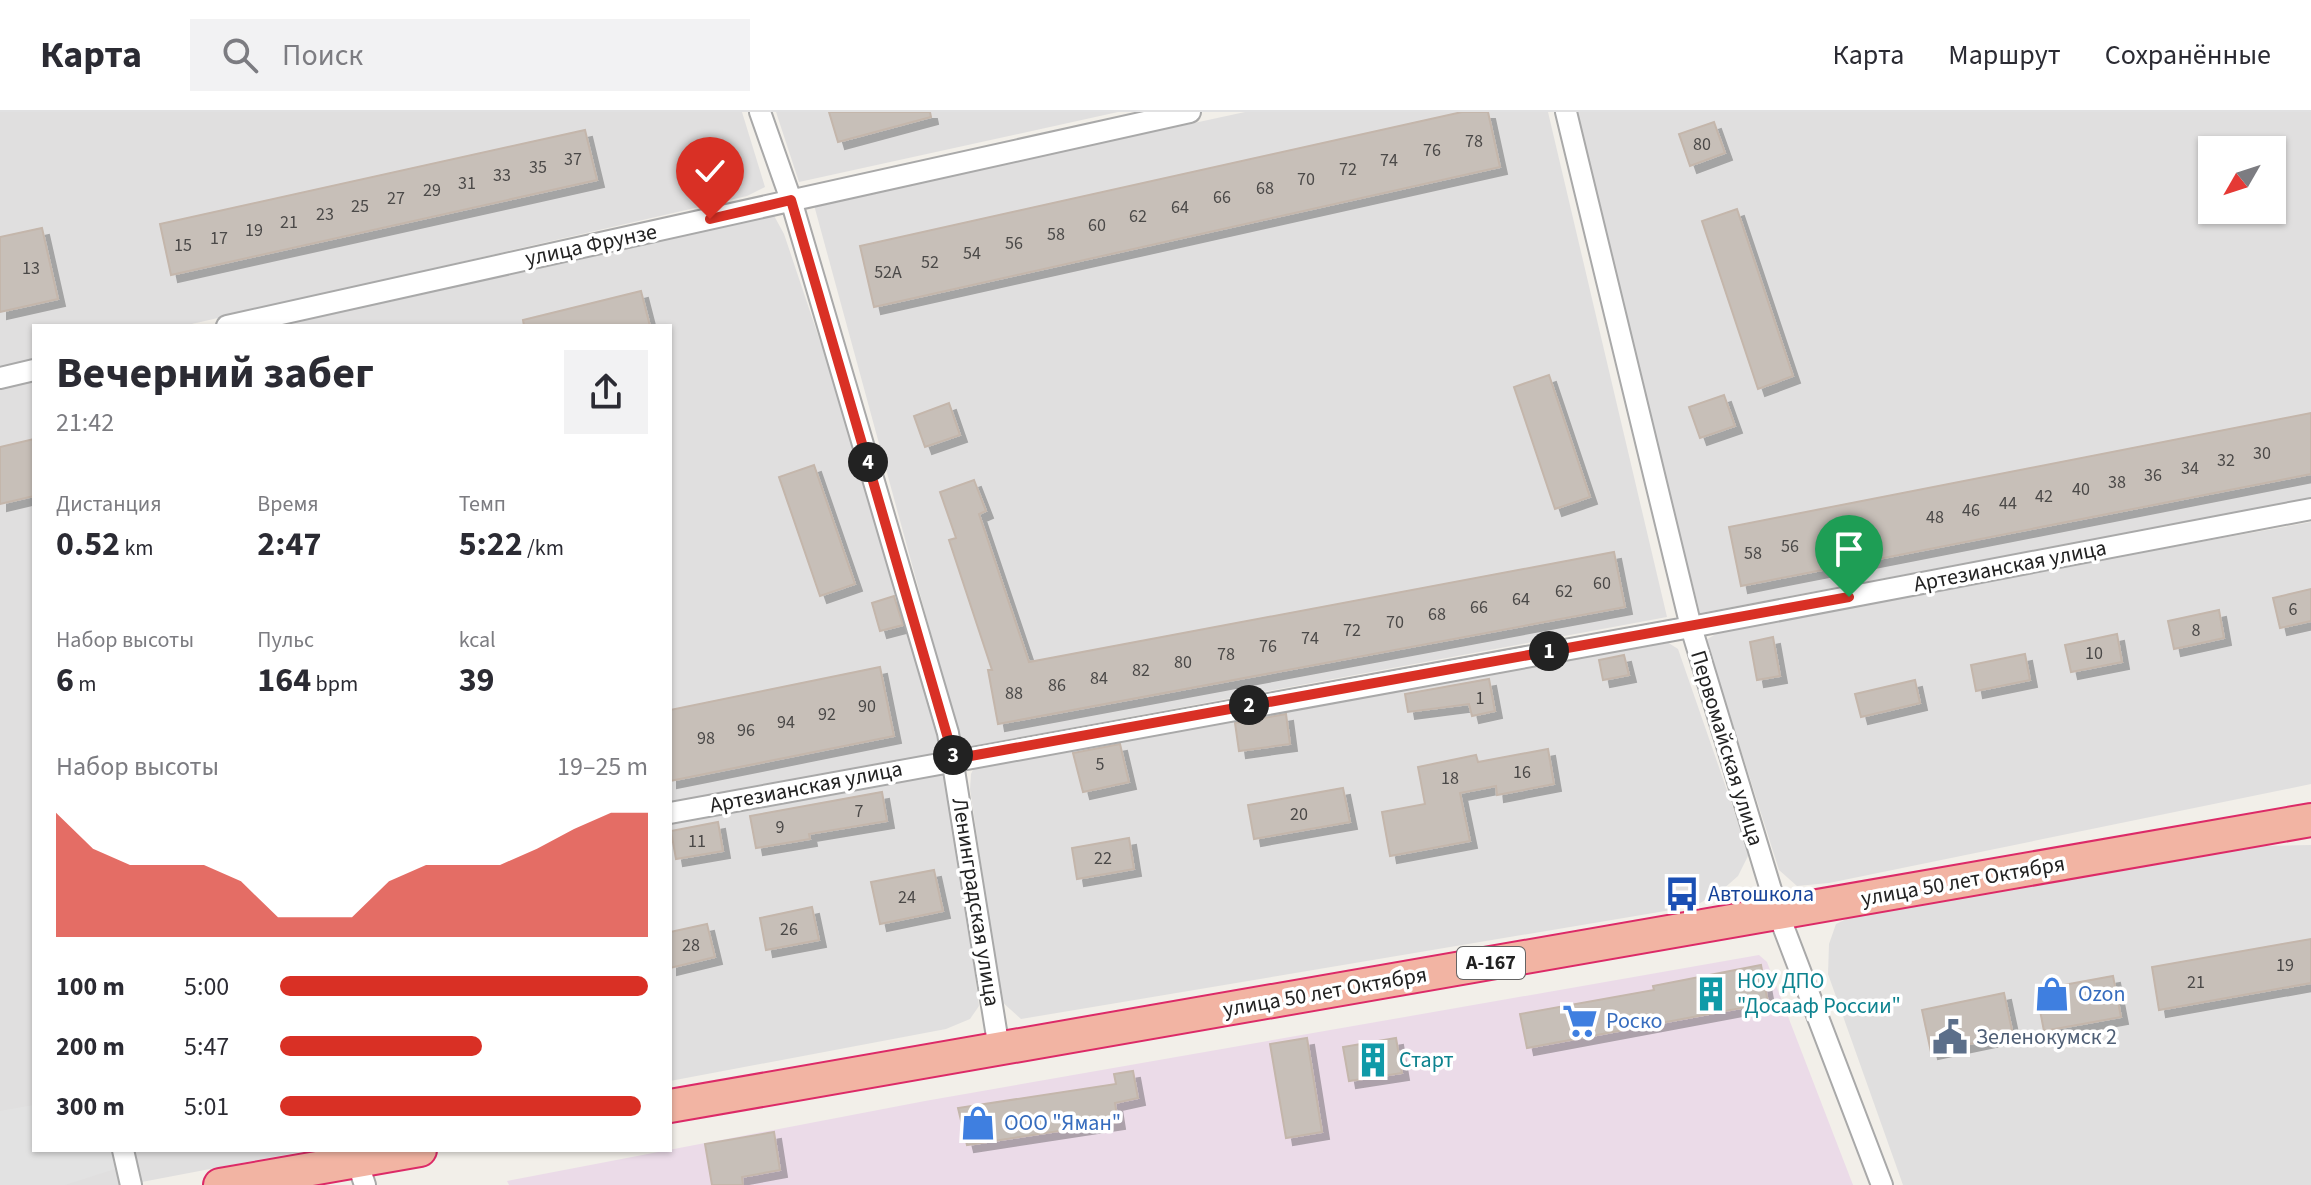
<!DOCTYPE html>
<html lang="ru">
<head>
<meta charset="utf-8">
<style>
	:root { --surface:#fff; --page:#f2f2f3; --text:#2b2b33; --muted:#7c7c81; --line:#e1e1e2; --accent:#d93025 }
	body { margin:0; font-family:"Source Sans 3",sans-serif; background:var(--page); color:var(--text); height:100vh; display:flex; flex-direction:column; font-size:30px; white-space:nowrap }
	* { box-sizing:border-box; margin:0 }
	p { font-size:26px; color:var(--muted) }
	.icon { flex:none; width:44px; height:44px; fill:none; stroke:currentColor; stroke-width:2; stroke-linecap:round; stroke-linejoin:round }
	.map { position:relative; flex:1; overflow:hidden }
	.side { position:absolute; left:32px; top:212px; width:640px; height:828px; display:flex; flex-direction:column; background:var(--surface); border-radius:0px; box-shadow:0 2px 6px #0004 }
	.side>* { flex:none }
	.needle { width:52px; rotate:231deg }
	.tools { position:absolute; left:2198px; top:24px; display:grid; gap:16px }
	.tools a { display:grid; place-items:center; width:88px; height:88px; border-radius:0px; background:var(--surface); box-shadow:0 2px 6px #0004; font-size:40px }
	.pin { position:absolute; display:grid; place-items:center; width:68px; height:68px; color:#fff; margin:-82px -34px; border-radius:50% 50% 50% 0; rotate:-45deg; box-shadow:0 0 8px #0007 }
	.pin .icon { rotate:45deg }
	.km { position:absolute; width:40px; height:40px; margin:-20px; border-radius:50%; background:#222; color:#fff; font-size:22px; line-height:40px; text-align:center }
	.round { display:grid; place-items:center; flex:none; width:84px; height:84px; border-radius:0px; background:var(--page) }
	.headline { display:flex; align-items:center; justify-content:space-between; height:136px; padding:0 24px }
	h1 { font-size:44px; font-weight:700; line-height:60px }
	.figures { display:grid; grid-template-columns:repeat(3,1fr); gap:12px; height:136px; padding:8px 24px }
	.figures div { display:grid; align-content:center }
	.figures b { font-size:34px; font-weight:700 }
	.figures small { font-size:22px; font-weight:400 }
	.figures p { font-size:22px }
	.chart { height:224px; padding:16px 24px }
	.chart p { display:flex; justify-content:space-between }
	.chart svg { width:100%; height:144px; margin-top:8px; fill:var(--accent); opacity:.7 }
	ul { padding:0 24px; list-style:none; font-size:26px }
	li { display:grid; grid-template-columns:128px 96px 1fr; align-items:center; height:60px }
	li i { height:20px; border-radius:10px; background:var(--accent) }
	header { display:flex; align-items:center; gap:48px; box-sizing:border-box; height:112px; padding:0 40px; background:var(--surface); border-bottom:2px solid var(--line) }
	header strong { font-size:38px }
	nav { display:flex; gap:44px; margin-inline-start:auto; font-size:28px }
	.search { width:560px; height:72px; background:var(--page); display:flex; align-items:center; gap:20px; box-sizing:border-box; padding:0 28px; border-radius:0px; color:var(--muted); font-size:30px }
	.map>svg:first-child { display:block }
	.residential { fill:#e0dfdf; fill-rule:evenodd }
	.industrial { fill:#ebdbe8 }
	.parking { fill:#e2e2e2 }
	.building { fill:#c7bfb8; stroke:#c4b6ab; stroke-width:2; filter:url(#shadow) }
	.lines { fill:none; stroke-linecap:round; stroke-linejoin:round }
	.minor-casing { stroke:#a9a9a9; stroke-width:24 }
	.trunk-casing { stroke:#dc2a67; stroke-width:36 }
	.minor { stroke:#fff; stroke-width:20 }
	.trunk { stroke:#f2b4a3; stroke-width:32 }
	.route-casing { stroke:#fff; stroke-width:16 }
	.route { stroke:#d93025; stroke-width:10 }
	.labels { text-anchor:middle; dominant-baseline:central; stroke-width:7; stroke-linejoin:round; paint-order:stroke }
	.number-label { font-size:18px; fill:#4b4948 }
	.shield { fill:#fff; stroke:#646464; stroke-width:2 }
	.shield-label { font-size:20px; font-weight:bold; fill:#222 }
	.street-label { font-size:22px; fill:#222; stroke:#fff }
	.transit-label { font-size:22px; fill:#164399; stroke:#fff; text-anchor:start }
	.culture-label { font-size:22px; fill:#0d838f; stroke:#fff; text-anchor:start }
	.shop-label { font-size:22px; fill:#366cbe; stroke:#fff; text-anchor:start }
	.service-label { font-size:22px; fill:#4e5e75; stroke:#fff; text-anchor:start }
</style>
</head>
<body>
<header>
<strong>Карта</strong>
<div class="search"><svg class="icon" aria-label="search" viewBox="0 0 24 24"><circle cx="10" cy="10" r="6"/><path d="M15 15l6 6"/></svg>Поиск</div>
<nav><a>Карта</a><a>Маршрут</a><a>Сохранённые</a></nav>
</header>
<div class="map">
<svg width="2311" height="1073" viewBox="0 0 2311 1073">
	<defs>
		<filter id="shadow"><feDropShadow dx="7" dy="7" stdDeviation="0" flood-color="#0004"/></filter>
	</defs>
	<rect width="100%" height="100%" fill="#f2efe9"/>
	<path class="residential" d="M0 0H742L765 75 747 84 183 214H34V248L0 256Z
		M776 0H1118L799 70Z
		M1245 0H1548L1667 505 962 636 814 93Z
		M1571 0H2311V386L1700 501ZM2212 38H2272V98H2212Z
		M772 100 784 122 867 369 948 655 979 894 970 907 946 917 670 969V214H263Z
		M34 267V1038H310L126 1073H0V275Z
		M2311 410V672L1829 771 1797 774 1779 758 1706 528 1727 515Z
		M1664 528 1678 537 1749 742 1738 764 1721 779 1695 794 1021 907 1001 889 970 677 971 662 978 647Z
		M2311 733V1073H1903L1828 862 1829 832 1836 812 1865 798 1905 790 2258 734Z"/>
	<path class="industrial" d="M1759 843 1767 850 1853 1073H509L507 1069 925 989Z"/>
	<path class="parking" d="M34 993V1038H111L115 1057 65 1073H0V999Z"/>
	<path class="building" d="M829 0H930L931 5 838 30Z
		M1462 0H1488L1500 55 874 195 860 134Z
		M1714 10 1725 41 1690 54 1679 22Z
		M585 18 597 68 171 163 160 112Z
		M1737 97 1793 264 1758 277 1702 109Z
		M42 116 58 187 0 200V125Z
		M641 179 650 214H524L523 208Z
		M1549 263 1590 385 1555 397 1514 275Z
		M1724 283 1735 314 1700 326 1689 295Z
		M949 291 960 323 925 335 914 304Z
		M2311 301V362L1741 474 1729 415Z
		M34 327V384L0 392V335Z
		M814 353 855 472 820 484 779 365Z
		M974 368 986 399 979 402 1029 550 1614 440 1625 495 998 612 988 558H992L949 428 956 426 940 380Z
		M2311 477V509L2280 516 2273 486Z
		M894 484 903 513 880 519 872 491Z
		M2219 498 2224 526 2174 537 2168 509Z
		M2117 522 2122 550 2071 560 2065 533Z
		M1773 525 1780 564 1757 568 1750 530Z
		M2025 542 2030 568 1976 579 1971 553Z
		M1624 543 1629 563 1603 568 1599 548Z
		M880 555 894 624 670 669V598Z
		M1489 567 1495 599 1472 604 1469 592 1408 600 1405 582Z
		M1915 568 1920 591 1861 605 1855 582Z
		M1286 602 1290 632 1239 639 1235 611Z
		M1120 632 1129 670 1083 680 1073 641Z
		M1548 637 1554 672 1497 683 1496 674 1460 681 1470 729 1390 744 1382 700 1425 692 1418 655 1476 643 1478 650Z
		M1343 676 1350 710 1254 727 1248 693Z
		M882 680 887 709 809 722 810 727 756 736 750 704Z
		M718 710 723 739 676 747 671 719Z
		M1129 726 1134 757 1077 767 1072 736Z
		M934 758 943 799 880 812 871 770Z
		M812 795 819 828 766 838 760 806Z
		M707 812 715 845 670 856V820Z
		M2311 827V871L2159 898 2152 855Z
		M1761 853 1768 891 1527 936 1520 902 1654 878 1653 874Z
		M2113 864 2121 905 2044 919 2036 878Z
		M2004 881 2013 923 1931 940 1922 898Z
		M1307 926 1322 1020 1286 1026 1270 932Z
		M1396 926 1402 961 1349 969 1343 935Z
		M1133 959 1138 986 1115 991 1118 1010 967 1033 958 996 1116 972 1114 962Z
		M774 1020 780 1058 742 1065 743 1073H712L705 1032Z"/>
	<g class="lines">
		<g class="minor-casing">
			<path id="minor" d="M760 0 791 88 948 621 999 937
				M1566 0 1691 515 1778 801 1882 1073
				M227 214 1190 0
				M0 266 34 258
				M670 701 1691 515 2311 397
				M123 1038 131 1073
				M357 1049 365 1073"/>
		</g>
		<g class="trunk-casing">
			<path id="trunk" d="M670 994 2311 708
				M220 1073 420 1038"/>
		</g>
		<use href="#minor" class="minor"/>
		<use href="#trunk" class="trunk"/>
	</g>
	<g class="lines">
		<g class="route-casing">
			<path id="route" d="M710 107 791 88 954 647 1849 485"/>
		</g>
		<use href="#route" class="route"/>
	</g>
	<defs>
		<g id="bus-bare" transform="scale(2.76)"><path d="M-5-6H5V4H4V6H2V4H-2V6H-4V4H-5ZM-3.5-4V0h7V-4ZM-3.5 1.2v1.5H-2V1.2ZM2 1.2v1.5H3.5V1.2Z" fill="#1a4fb4" stroke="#fff" stroke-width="2.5" paint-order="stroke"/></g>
		<g id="building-bare" transform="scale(2.76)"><path d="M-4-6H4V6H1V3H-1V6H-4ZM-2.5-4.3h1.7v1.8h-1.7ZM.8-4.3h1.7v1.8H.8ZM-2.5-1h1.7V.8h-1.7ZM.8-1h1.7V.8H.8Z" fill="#0f9aa8" stroke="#fff" stroke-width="2.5" paint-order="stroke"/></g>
		<g id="shop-bare" transform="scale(2.76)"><path d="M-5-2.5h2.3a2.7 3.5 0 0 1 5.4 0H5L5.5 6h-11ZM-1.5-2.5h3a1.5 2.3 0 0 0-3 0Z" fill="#3f7fe0" stroke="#fff" stroke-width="2.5" paint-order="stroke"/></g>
		<g id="supermarket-bare" transform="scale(2.76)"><path d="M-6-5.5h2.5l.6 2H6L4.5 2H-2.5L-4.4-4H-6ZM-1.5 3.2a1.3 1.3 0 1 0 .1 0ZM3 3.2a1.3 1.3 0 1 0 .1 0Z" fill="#3f7fe0" stroke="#fff" stroke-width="2.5" paint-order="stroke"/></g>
		<g id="civic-bare" transform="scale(2.76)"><path d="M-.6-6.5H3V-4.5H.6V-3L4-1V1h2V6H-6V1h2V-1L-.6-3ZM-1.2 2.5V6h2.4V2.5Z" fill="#5c6f8a" stroke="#fff" stroke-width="2.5" paint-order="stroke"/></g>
	</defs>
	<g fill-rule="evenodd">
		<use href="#bus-bare" x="1682" y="782"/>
		<use href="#building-bare" x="1711" y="882"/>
		<use href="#shop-bare" x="2052" y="882"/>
		<use href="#supermarket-bare" x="1580" y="909"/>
		<use href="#civic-bare" x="1950" y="925"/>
		<use href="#building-bare" x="1373" y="948"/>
		<use href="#shop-bare" x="978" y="1011"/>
	</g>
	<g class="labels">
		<g class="number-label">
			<text x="1474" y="29">78</text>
			<text x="1702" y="32">80</text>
			<text x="1432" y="38">76</text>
			<text x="573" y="47">37</text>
			<text x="1389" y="48">74</text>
			<text x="538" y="55">35</text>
			<text x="1348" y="57">72</text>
			<text x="502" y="63">33</text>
			<text x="1306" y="67">70</text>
			<text x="467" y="71">31</text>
			<text x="1265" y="76">68</text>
			<text x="432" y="78">29</text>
			<text x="1222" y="85">66</text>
			<text x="396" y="86">27</text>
			<text x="360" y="94">25</text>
			<text x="1180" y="95">64</text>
			<text x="325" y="102">23</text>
			<text x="1138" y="104">62</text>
			<text x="289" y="110">21</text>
			<text x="1097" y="113">60</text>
			<text x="254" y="118">19</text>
			<text x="1056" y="122">58</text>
			<text x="219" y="126">17</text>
			<text x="1014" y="131">56</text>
			<text x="183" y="133">15</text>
			<text x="972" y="141">54</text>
			<text x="930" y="150">52</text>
			<text x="31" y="156">13</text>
			<text x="888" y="160">52А</text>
			<text x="2262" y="341">30</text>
			<text x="2226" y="348">32</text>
			<text x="2190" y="356">34</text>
			<text x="2153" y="363">36</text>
			<text x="2117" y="370">38</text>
			<text x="2081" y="377">40</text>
			<text x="2044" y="384">42</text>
			<text x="2008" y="391">44</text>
			<text x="1971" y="398">46</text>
			<text x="1935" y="405">48</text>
			<text x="1790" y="434">56</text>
			<text x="1753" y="441">58</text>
			<text x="1602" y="471">60</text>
			<text x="1564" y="479">62</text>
			<text x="1521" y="487">64</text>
			<text x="1479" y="495">66</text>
			<text x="2293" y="497">6</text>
			<text x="1437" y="502">68</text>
			<text x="1395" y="510">70</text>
			<text x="1352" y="518">72</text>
			<text x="2196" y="518">8</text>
			<text x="1310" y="526">74</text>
			<text x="1268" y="534">76</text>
			<text x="2094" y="541">10</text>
			<text x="1226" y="542">78</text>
			<text x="1183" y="550">80</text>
			<text x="1141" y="558">82</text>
			<text x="1099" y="566">84</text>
			<text x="1057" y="573">86</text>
			<text x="1014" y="581">88</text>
			<text x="1480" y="586">1</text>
			<text x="867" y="594">90</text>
			<text x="827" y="602">92</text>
			<text x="786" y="610">94</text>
			<text x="746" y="618">96</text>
			<text x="706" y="626">98</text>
			<text x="1100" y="652">5</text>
			<text x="1522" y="660">16</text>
			<text x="1450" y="666">18</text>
			<text x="859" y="699">7</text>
			<text x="1299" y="702">20</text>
			<text x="780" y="715">9</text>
			<text x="697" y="729">11</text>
			<text x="1103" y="746">22</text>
			<text x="907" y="785">24</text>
			<text x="789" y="817">26</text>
			<text x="691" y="833">28</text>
			<text x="2285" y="853">19</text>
			<text x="2196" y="870">21</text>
		</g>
		<rect class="shield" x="1457" y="835" width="68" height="32" rx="6"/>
		<g class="shield-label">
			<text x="1491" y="851">А-167</text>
		</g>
		<g class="street-label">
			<text transform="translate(591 133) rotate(-12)">улица Фрунзе</text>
			<text transform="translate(2010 454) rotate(-11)">Артезианская улица</text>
			<text transform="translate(1727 636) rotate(73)">Первомайская улица</text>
			<text transform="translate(806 675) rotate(-11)">Артезианская улица</text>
			<text transform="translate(1963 769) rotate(-10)">улица 50 лет Октября</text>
			<text transform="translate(976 790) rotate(81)">Ленинградская улица</text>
			<text transform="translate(1325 880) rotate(-10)">улица 50 лет Октября</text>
		</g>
		<g class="transit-label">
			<text x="1708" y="782">Автошкола</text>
		</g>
		<g class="culture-label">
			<text x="1737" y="869">НОУ ДПО<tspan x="1737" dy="25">"Досааф России"</tspan></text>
			<text x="1399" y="948">Старт</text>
		</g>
		<g class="shop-label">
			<text x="2078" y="882">Ozon</text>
			<text x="1606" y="909">Роско</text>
			<text x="1004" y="1011">ООО "Яман"</text>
		</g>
		<g class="service-label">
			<text x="1976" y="925">Зеленокумск 2</text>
		</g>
	</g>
</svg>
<div class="tools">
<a><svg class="needle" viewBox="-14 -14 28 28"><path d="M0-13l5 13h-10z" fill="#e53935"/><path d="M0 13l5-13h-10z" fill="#7c7c81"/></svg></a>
</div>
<div class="pin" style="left:1849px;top:485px;background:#1e9e55"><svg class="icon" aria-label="arrive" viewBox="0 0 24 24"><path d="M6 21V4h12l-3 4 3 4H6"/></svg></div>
<div class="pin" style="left:710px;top:107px;background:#d93025"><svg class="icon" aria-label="check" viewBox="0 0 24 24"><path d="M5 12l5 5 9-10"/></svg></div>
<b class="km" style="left:1549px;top:539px">1</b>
<b class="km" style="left:1249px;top:593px">2</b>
<b class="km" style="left:953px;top:643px">3</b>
<b class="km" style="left:868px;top:350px">4</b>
<section class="side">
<div class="headline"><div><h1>Вечерний забег</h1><p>21:42</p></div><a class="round"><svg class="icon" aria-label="share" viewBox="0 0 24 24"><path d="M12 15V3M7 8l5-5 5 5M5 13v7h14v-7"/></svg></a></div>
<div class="figures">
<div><p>Дистанция</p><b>0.52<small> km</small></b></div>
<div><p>Время</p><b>2:47</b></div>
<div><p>Темп</p><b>5:22<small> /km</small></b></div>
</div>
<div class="figures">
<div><p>Набор высоты</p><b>6<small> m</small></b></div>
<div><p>Пульс</p><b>164<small> bpm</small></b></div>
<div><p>kcal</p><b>39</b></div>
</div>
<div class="chart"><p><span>Набор высоты</span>19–25 m</p>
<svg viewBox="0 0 160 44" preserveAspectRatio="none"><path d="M0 44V6L10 17L20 22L30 22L40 22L50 27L60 38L70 38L80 38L90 27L100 22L110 22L120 22L130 17L140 11L150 6L160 6V44z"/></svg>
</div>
<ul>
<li><b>100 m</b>5:00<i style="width:100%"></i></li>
<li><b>200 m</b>5:47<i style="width:55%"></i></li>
<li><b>300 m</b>5:01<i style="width:98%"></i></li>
</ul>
</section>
</div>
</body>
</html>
